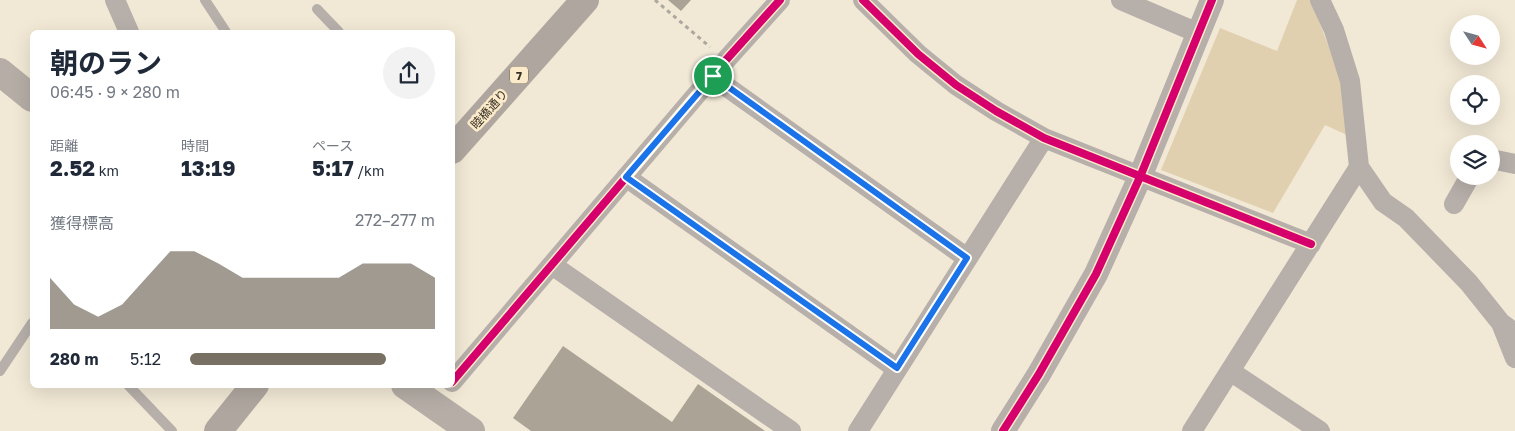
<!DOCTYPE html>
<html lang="ja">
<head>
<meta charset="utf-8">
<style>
	:root { --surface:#fff; --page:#f2f2f3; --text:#1f2937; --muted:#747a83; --accent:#787062 }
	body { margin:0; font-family:"Golos Text","Noto Sans JP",sans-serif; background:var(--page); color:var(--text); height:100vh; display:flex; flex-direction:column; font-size:19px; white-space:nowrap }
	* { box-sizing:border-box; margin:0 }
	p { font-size:16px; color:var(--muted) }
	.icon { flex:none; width:28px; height:28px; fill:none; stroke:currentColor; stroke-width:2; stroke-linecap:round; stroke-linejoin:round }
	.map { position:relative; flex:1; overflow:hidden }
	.side { position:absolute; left:30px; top:30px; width:425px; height:358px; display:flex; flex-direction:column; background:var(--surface); border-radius:8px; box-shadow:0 5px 20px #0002 }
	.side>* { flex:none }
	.needle { width:32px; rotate:126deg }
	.tools { position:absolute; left:1450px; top:15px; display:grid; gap:10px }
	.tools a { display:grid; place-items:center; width:50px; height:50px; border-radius:50%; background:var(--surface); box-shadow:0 5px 20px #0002; font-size:25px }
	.pin { position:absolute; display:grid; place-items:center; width:42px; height:42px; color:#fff; margin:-21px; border:2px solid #fff; border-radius:50%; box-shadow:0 1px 5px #0007 }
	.round { display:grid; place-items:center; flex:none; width:52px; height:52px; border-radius:26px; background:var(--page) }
	.overview { display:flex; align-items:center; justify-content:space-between; height:85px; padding:0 20px }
	h1 { font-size:28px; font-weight:700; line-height:38px }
	.figures { display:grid; grid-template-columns:repeat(3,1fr); gap:8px; height:85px; padding:5px 20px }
	.figures div { display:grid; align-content:center }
	.figures b { font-size:21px; font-weight:700 }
	.figures small { font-size:14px; font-weight:400 }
	.figures p { font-size:14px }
	.chart { height:140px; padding:10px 20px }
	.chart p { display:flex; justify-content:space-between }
	.chart svg { width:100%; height:90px; margin-top:5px; fill:var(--accent); opacity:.7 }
	ul { padding:0 20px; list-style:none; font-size:16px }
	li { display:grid; grid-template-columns:80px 60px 1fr; align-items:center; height:38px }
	li i { height:12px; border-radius:6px; background:var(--accent) }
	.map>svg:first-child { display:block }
	.green { fill:#e0d0b0 }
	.building { fill:#aba496 }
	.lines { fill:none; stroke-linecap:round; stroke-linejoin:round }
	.path { stroke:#aca7a0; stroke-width:3; stroke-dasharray:4 4; stroke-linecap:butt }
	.service { stroke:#b6afaa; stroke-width:10 }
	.minor { stroke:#b6afaa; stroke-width:20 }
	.tertiary { stroke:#b6afaa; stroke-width:24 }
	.secondary { stroke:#b5ada6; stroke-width:28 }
	.primary { stroke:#afa79f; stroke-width:28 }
	.cycleway-casing { stroke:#fcebca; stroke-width:11 }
	.cycleway { stroke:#d6006c; stroke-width:8 }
	.route-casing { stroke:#fff; stroke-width:10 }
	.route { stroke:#1a73e8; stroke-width:6 }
	.labels { text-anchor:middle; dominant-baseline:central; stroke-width:5; stroke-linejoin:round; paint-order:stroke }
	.shield { fill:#fcebca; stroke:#726856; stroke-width:1 }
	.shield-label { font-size:11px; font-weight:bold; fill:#373024 }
	.street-label { font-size:12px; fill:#373024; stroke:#fcebca }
</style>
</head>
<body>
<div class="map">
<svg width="1515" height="431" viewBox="0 0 1515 431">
	<rect width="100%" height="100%" fill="#f1e8d5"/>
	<path class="green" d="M1297 0H1311L1341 79 1347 135 1325 125 1273 213 1161 170 1220 28 1277 51Z"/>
	<path class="building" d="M668 0H691L681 11Z
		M563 346 672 422 698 384 765 431H531L513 418Z"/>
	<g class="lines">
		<path class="path" d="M655 0 710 47"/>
		<path class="service" d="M205 0 226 32
			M317 9 339 32
			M0 371 32 323
			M128 385 172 431"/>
		<path class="minor" d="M115 0 129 32
			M863 0 918 54 956 85 996 111 1044 138 1311 244
			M1121 0 1198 33
			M1320 0 1334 30 1350 81 1359 167 1383 202 1406 218 1469 283 1501 323 1515 333
			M713 77 967 258
			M1491 159 1515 164
			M626 177 897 369
			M1454 204 1470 176
			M552 265 791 431
			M1501 323 1515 358
			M1230 371 1320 431
			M452 382 726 60 780 0
			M858 431 1044 138
			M1192 431 1359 167"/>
		<path class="tertiary" d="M1003 431 1039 374 1096 274 1140 177 1212 0"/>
		<path class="secondary" d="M0 72 32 98
			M405 385 471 431"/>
		<path class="primary" d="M452 150 585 0
			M218 431 255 385"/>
		<g class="cycleway-casing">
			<path id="cycleway" d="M863 0 918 54 956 85 996 111 1044 138 1311 244
				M452 382 726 60 780 0
				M1003 431 1039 374 1096 274 1140 177 1212 0"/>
		</g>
		<use href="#cycleway" class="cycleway"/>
	</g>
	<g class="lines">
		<g class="route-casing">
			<path id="route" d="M713 76 967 258 897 368 626 177Z"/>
		</g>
		<use href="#route" class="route"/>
	</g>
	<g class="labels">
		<rect class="shield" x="510" y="66.5" width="18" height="17" rx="4"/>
		<g class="shield-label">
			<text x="519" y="75">7</text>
		</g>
		<g class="street-label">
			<text transform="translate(489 109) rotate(-48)">睦橋通り</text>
		</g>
	</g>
</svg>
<div class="tools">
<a><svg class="needle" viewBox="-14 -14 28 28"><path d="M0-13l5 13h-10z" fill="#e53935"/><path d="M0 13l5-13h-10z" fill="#747a83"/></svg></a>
<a><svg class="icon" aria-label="locate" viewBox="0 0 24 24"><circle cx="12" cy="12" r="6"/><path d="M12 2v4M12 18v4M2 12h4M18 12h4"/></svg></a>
<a><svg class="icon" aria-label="layers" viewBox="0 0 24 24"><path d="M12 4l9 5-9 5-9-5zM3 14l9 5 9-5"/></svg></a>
</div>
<div class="pin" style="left:713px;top:76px;background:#1e9e55"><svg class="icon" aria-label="arrive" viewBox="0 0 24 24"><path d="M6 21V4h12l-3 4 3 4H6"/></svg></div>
<section class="side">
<div class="overview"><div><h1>朝のラン</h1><p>06:45 · 9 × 280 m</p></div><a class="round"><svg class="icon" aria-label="share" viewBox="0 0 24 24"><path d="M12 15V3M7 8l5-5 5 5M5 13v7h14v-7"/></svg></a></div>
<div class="figures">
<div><p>距離</p><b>2.52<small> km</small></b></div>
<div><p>時間</p><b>13:19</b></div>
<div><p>ペース</p><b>5:17<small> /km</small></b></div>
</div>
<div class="chart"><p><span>獲得標高</span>272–277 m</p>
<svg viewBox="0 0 160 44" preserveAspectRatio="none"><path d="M0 44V19L10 32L20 38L30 32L40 19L50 6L60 6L70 12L80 19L90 19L100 19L110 19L120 19L130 12L140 12L150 12L160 19V44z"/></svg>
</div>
<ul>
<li><b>280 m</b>5:12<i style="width:80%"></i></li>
</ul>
</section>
</div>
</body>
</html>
